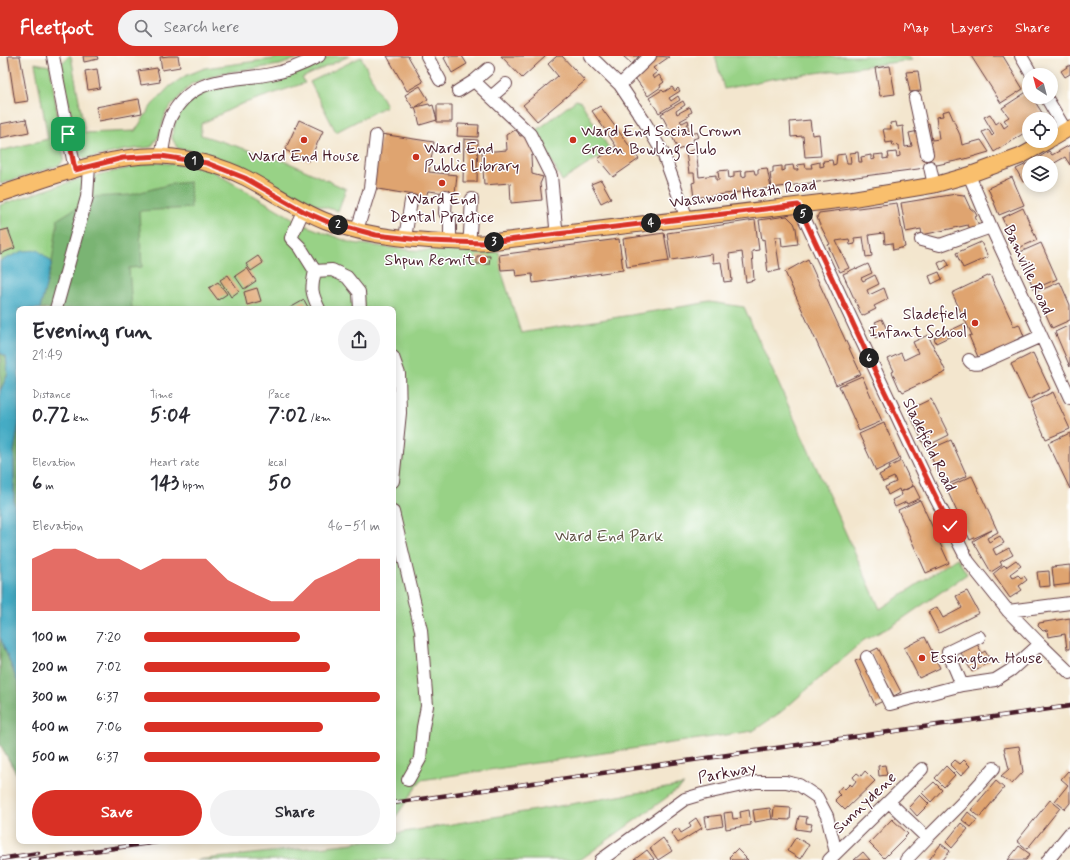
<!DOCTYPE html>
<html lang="en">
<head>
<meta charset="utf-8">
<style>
	:root { --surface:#fff; --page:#f2f2f3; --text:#2b2b33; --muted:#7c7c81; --accent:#d93025 }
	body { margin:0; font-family:Mynerve,sans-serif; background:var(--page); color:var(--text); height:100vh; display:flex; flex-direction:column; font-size:15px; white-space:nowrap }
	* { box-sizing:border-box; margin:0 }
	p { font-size:13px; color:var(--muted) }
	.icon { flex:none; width:22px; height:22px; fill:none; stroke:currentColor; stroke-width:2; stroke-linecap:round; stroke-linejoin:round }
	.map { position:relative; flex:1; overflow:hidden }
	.details { position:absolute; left:16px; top:250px; width:380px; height:538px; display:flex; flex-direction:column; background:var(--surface); border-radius:8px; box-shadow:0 2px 10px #0003 }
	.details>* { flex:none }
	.needle { width:26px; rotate:324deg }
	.tools { position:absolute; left:1022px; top:12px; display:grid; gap:8px }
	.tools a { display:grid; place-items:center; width:36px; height:36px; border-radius:50%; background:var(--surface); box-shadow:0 2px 10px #0003; font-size:20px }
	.pin { position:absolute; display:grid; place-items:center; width:34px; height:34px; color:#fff; margin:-17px; border-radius:8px; box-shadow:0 2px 6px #0006 }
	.km { position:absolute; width:20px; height:20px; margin:-10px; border-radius:50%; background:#222; color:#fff; font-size:11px; line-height:20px; text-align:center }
	.round { display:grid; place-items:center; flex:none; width:42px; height:42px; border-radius:21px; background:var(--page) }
	.overview { display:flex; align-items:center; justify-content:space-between; height:68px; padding:0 16px }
	h1 { font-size:22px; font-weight:700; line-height:30px }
	.stats { display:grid; grid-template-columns:repeat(3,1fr); gap:6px; height:68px; padding:4px 16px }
	.stats div { display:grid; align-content:center }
	.stats b { font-size:20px; font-weight:700 }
	.stats small { font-size:11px; font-weight:400 }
	.stats p { font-size:11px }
	.chart { height:112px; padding:8px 16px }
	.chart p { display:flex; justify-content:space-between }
	.chart svg { width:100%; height:72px; margin-top:4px; fill:var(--accent); opacity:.7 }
	.action { display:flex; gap:8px; margin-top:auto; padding:8px 16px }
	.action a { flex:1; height:46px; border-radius:24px; background:var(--accent); color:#fff; font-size:16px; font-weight:700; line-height:46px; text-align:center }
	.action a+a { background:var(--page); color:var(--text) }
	ul { padding:0 16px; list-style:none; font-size:13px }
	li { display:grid; grid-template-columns:64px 48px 1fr; align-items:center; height:30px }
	li i { height:10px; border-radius:5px; background:var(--accent) }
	header { display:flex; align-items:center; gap:24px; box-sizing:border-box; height:56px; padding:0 20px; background:var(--accent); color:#fff }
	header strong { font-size:19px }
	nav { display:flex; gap:22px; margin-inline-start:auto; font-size:14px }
	.search { width:280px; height:36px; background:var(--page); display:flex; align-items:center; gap:10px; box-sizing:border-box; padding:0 14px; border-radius:22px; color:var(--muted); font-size:15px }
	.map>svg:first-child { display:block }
	.green { fill:#98d286; stroke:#717858 }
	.forest { fill:#7ab473; stroke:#626a4f }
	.water { fill:#44abc4; stroke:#476578 }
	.building { fill:#dfa470 }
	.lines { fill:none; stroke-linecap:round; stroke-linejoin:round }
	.minor-casing { stroke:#633d43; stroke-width:14 }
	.major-casing { stroke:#633d43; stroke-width:17 }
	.minor { stroke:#fff; stroke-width:12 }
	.major { stroke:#f9bf6d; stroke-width:15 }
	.rail-casing { stroke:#4a1f2b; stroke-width:4.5 }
	.rail { stroke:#fff; stroke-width:3; stroke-dasharray:9; stroke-linecap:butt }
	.route-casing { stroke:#fff; stroke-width:8 }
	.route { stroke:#d93025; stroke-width:5 }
	.poi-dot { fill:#c8321e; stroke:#fff; stroke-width:1.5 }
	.labels { text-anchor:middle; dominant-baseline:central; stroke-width:3; stroke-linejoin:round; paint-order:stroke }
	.poi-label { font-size:16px; fill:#4a1f2b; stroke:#fff; text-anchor:start }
	.street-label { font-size:16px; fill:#4a1f2b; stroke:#fff }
	.park-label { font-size:16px; fill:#615546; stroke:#fff }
</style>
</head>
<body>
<header>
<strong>Fleetfoot</strong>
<div class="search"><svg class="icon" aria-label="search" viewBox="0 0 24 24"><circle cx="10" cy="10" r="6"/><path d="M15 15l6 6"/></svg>Search here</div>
<nav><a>Map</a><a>Layers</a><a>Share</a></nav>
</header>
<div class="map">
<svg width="1070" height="804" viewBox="0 0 1070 804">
	<rect width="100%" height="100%" fill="#fff"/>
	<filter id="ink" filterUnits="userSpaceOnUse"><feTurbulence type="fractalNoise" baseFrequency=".025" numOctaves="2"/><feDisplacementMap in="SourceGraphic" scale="8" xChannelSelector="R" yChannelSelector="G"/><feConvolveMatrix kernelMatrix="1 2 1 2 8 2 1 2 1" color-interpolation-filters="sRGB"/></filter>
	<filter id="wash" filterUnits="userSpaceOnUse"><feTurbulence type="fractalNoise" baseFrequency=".012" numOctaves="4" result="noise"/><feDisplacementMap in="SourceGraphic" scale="16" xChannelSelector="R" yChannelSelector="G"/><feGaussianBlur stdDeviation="0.9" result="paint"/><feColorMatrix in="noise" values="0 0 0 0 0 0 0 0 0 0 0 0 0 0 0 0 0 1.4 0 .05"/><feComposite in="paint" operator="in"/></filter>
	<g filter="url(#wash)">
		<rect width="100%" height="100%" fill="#f3e6ce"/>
		<path class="green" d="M69 0H71L85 77 135 75 152 49 169 31 185 20 205 12 272 3 281 0H304L280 9 222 17 191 28 166 56 159 80 151 91 125 94 85 103 79 99 61 8Z
			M331 0H349L302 22 305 27 239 49 201 68V79L287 106 346 133 338 155 314 148 308 152 237 110 198 95 178 93 172 82 175 66 186 47 203 34 298 15Z
			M715 0H908L912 4 771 23 724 33Z
			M361 1 386 50 336 76 310 26Z
			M35 7 50 10 64 103 60 109 0 128V95L48 83Z
			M576 44 581 46 610 94 562 125 536 75Z
			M155 106 207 112 304 169 352 187 410 194 499 196 501 214 521 277 710 246 744 251 880 553 957 502 967 518 892 570 864 584 781 656 753 675 421 724 393 765V729L396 724H393V253H19V722L0 688V149L76 124Z
			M684 729 580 804H196L354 787 356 785H393V778Z"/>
		<path class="forest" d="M190 126 191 152 139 155 142 211 129 212 132 253H40L52 206 58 163 94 141 130 139 171 128Z
			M0 297 6 300 8 318 0 335Z
			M19 366V474L14 446V396Z
			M0 581 19 629V722L0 688Z"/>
		<path class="water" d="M38 194 52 206 40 253H19V366L14 396V446L19 474V629L0 581V335L8 318 6 300 0 297V205L23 195Z"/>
		<g id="blocks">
			<path class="building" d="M8 0H20L28 45 15 47Z
				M83 0H97L98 3 84 6Z
				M169 0H178L180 11 162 14 160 1Z
				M387 0H408L423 26 407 35Z
				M447 0H462L467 8 452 17 444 2Z
				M501 0H546L522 22Z
				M557 0H562L585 25 537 65 523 49 558 20 548 8Z
				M623 0H639L632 8Z
				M657 0 669 1 653 12 657 16 652 20 654 23 659 19 664 26 660 29 661 31 648 40 633 19Z
				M971 0H1003L1023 33 1001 47Z
				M1070 9V18L1065 21 1061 15Z
				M890 10 895 38 880 40 875 12Z
				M157 12 160 26 141 29 138 15Z
				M97 13 100 32 88 34 85 15Z
				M918 15 921 35 910 36 906 16Z
				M420 30 428 43 416 51 429 48 430 50 433 49 437 64 420 69 415 51 413 52 405 39Z
				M672 31 675 35 678 32 680 35 669 42 671 45 678 40 680 44 659 57 649 42 662 34 664 36Z
				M1028 35 1029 41H1032L1046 63H1029V74L994 96 982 76 988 73 992 80 994 78 984 61 990 58 996 68 1000 65 1004 72 1008 69 1004 64 1009 61 1002 52Z
				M139 43 142 57 99 65 96 51Z
				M683 45 685 49 676 55 677 58 690 51 692 56 688 58 689 60 680 65 682 67 688 64 689 68H687L689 72 686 73V75L691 73 693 78 697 76 699 81 693 83 694 85 691 87 692 88 678 94 669 73 661 58Z
				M437 49H452V66H437Z
				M600 50 639 103 613 121 598 103 616 90 592 55Z
				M949 54 960 79 962 89 981 84 989 96 965 103 918 113 772 132 770 117H773V111L782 110V115L785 114V110L793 109 794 114H798L797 109 805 108 806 112H812L811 108 820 106V111L824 110 823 105 832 104 833 109 836 108 837 99 845 98 847 107H851L850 97 858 96 859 106H862L861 101 871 99V104L875 103 874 99 883 98V103L889 102 888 97 896 96 897 101 900 100 899 89 893 90 892 86 886 87 883 73H891L890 67 896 66 897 71 903 70 905 91 912 90 909 77 919 75 925 68 929 67 932 84 939 83 936 61 943 60 942 56Z
				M26 63 29 76 0 82V68Z
				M299 64 323 75 309 105 285 94Z
				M810 64 812 79 819 78 821 100 805 101 803 80 791 81 790 66Z
				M458 68 479 69 478 81 457 80Z
				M514 74 517 75 520 80 527 79 537 97 531 100 532 118 543 121 540 128 542 144 511 147 510 127 484 129 482 96 507 94 506 79Z
				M381 78 434 86 429 116 457 119 455 138 428 135 426 141 372 132Z
				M464 83 478 84 477 126H463Z
				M1070 89V109L1065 101 1051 109V107H1041L1038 102 1049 95 1052 99Z
				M696 92 699 121 716 119V124H719L718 115 728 114 729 122 734 121V116L741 115 742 121 746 120V115L754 114 755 118H758V113L767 112 771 132 694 142 692 127 695 126 694 117H689L686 97Z
				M1029 107V123L1023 126 1016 113Z
				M1012 121 1024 149 999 159 988 132Z
				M601 124 611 142 601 147 591 128Z
				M956 138 964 139 970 152 975 156 977 160 975 161 980 171 971 175 968 169 922 179 921 173 906 176 901 147Z
				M897 147 905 191 893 194 892 187 885 188 884 177 869 179 872 200 866 201 863 181 854 182 855 188 850 189 849 183 836 185 849 212 840 216 828 189 830 188 819 167 817 161 819 157Z
				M1023 152 1037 184 1016 193 1002 162Z
				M787 160 794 167 796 172 798 188 782 190 781 181H775L780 214 768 217 764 183 762 184 759 164Z
				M755 164 759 194 752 195 754 224 746 226 742 196 729 198 732 225 724 226 721 206 713 207 712 198 671 204 667 177Z
				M8 173 15 192 0 198V175Z
				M664 177 669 205 627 211 623 183Z
				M619 183 623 214 533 227 532 218 516 220 515 213 501 214 499 199Z
				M981 186 988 201 963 212 956 197Z
				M1041 187 1057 223 1034 233 1018 197Z
				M258 200 263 207 251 215 246 208Z
				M477 200H490L489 208H477Z
				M808 203 861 318 836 329 785 216Z
				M946 203 949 209 941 214 938 207Z
				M868 208 872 217 861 222 863 225 875 219 879 228 867 234 869 239 884 232 888 243 874 250 876 253 862 260 843 218 856 212 857 213Z
				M247 212 256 225 244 233 235 220Z
				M939 216 942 223 932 228 929 220Z
				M228 219 239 235 231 241 220 224Z
				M990 219 1014 270 1019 268 1024 280 1014 285 1017 289 986 303 984 299 978 301 969 280 972 279 952 237Z
				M218 226 227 238 218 244 209 232Z
				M1060 226 1070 249V264L1052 272 1036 236Z
				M257 232 261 245 247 249 244 236Z
				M304 244 309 253H288Z
				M882 263 888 276 875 282 870 273 877 269 875 266Z
				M964 268 966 273 936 287 934 282Z
				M1070 269V311L1055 276Z
				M928 279 946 316 903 336 901 333 900 334 892 316 894 315 888 303 901 297 904 304 918 297 913 286Z
				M1033 297 1050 333 1028 344 1011 308Z
				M862 320 882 365 859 375 839 330Z
				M1053 336 1070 373 1046 383 1030 347Z
				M931 343 949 379 925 391 908 354Z
				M884 367 900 403 876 415 859 378Z
				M1070 377V433L1048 387Z
				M951 384 967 420 944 430 928 394Z
				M901 405 913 430 900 436 899 433 888 439 885 431 896 426 895 423 894 421 883 426 879 419 890 413 889 411Z
				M972 420 998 476 987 482 989 486 1000 480 1004 487 993 493 996 499 1009 492 1013 499 1000 506 1002 509 991 516 973 485 992 474 970 484 946 432Z
				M914 430 920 442 907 448 906 446 895 451 892 444 902 439 901 436Z
				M920 444 949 507 926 517 898 454Z
				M1016 504 1021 510 1010 518 1013 522 1018 519 1021 522 1024 520 1027 524 1019 530 1022 534 1010 542 993 518 1004 509 1006 511Z
				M1070 509V528L1054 530 1052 511Z
				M1049 515 1050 530 1039 531 1037 516Z
				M967 535 979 557 939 577 928 556 937 551 943 562 962 552 956 540Z
				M1070 562V593H1067L1065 578 1048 581 1047 574 1043 575 1038 570 1039 567Z
				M925 581 940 612 919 622 904 592Z
				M977 588 982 597 985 595 991 605 972 616 961 597Z
				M878 592 901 636 894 640 870 596Z
				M863 602 883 645 875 649 855 605Z
				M1019 690 1023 716 1012 728 1001 720 1009 713 1004 692Z
				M955 704 960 708 964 704 970 710 961 720 950 709Z
				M885 709 887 719 879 720 878 710Z
				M946 710 955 719 944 731 935 722Z
				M865 715 875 725 845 754 835 744 840 739 837 736 842 730 845 733 850 728 852 730 856 725 853 721 857 717 861 720Z
				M1068 715 1070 717V747L1065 753 1055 745 1068 729 1061 723Z
				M996 725 1004 732 980 761 971 754Z
				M934 726 942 734 931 746 922 737Z
				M920 739 929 748 917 760 909 751Z
				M1050 744 1060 752 1027 793 1017 785Z
				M774 751 791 752 790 764 773 763Z
				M770 752 772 763 755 766 753 754Z
				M749 754 751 769 726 773 724 757 732 756 733 763 741 762 740 756Z
				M968 756 977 764 971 771 962 764Z
				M721 759 723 770 707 773 705 761Z
				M799 760 807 761 806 767 812 768 810 775 796 773Z
				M696 762 702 772 678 787 671 777 678 772 681 777 691 771 689 767Z
				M892 763 908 778 884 802 869 787Z
				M961 767 968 773 952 792 946 786Z
				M796 781 809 789 800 803 787 795Z
				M663 782 672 795 658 804 650 792Z
				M941 788 950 795 943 804H929Z
				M1019 790 1030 798 1026 804H1008Z
				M737 793 748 804H732L729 801Z
				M647 794 654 803 653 804H634Z
				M863 796 870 804H854Z"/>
		</g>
	</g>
	<g filter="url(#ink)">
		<use href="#blocks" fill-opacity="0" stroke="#633d43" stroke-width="1"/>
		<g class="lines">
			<g class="minor-casing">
				<path id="minor" d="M53 0 75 114
					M427 0 440 24
					M590 0 620 29 644 65 663 97 687 163
					M1021 0 1032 19
					M488 13 474 25 530 78 551 120 556 171 558 178
					M620 29 650 0
					M458 35 474 25
					M491 41 506 28
					M1046 41 1066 75
					M915 42 927 98
					M161 100C164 88 165 73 170 62 193 18 230 26 271 18 287 15 304 8 319 0
					M930 111 934 129
					M969 119 991 171 1070 342
					M446 140 445 157 450 163V186
					M798 149 932 435 968 505 1008 555 1040 588 1070 617
					M303 155 291 182 300 191 315 215C311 233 311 236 319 253
					M357 174 370 132 376 80
					M405 182 411 145
					M921 184 940 189 943 188 991 171
					M469 187 470 177 472 143
					M315 215 332 214 347 221 359 236 360 253
					M56 253 87 141 89 110
					M393 301 399 318 400 357 393 425
					M969 304C972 309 975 308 981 307L1041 280
					M393 456 421 574 427 650 423 671 420 703 408 724
					M1008 555 1070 547
					M979 581 948 596 962 629 995 624 1011 614 1040 588
					M867 601 890 648 962 629
					M889 746 927 782 906 804
					M927 782 961 748 994 712
					M601 804 685 743 702 738 756 726H786L799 729 817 741 827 760 836 797
					M829 804 922 713
					M1048 804 1070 777"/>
			</g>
			<g class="major-casing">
				<path id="major" d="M1051 83 1070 72
					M0 138C49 123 110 97 162 100 190 102 220 109 246 122 273 136 298 154 326 165 375 184 430 185 482 187L850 143 934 129 969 119 1021 100 1048 85"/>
			</g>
			<use href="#minor" class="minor"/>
			<use href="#major" class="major"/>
			<g class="rail-casing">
				<path id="rail" d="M393 747 1070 650
					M0 803 38 797
					M30 804 164 785"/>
			</g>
			<use href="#rail" class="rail"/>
		</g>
	</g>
	<g class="lines" filter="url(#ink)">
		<g class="route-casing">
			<path id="route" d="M68 78 75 114 123 102 161 100 207 107 245 122 303 155 328 166 376 179 429 185 482 187 798 149 882 330 950 470"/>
		</g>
		<use href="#route" class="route"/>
	</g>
	<g class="poi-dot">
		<circle cx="304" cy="84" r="4"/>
		<circle cx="573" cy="84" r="4"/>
		<circle cx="416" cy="101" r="4"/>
		<circle cx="442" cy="127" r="4"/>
		<circle cx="483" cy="204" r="4"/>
		<circle cx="975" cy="267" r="4"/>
		<circle cx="922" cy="602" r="4"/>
	</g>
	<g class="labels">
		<g class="poi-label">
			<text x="581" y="75">Ward End Social Crown<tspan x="581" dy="18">Green Bowling Club</tspan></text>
			<text x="424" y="92">Ward End<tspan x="424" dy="18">Public Library</tspan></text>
			<text x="304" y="100" text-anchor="middle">Ward End House</text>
			<text x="442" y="143" text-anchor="middle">Ward End<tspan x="442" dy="18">Dental Practice</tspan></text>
			<text x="475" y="204" text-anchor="end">Shpun Remit</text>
			<text x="967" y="258" text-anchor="end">Sladefield<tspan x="967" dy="18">Infant School</tspan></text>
			<text x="930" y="602">Essington House</text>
		</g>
		<g class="street-label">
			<text transform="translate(743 138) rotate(-7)">Washwood Heath Road</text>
			<text transform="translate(1028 214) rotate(65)">Bamville Road</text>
			<text transform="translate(929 389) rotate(64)">Sladefield Road</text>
			<text transform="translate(727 717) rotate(-11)">Parkway</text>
			<text transform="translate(865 747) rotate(-44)">Sunnydene</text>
		</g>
		<g class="park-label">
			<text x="609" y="480">Ward End Park</text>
		</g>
	</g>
</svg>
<div class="tools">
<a><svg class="needle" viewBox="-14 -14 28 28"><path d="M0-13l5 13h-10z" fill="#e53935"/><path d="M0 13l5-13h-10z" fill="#7c7c81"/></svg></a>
<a><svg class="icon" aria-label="locate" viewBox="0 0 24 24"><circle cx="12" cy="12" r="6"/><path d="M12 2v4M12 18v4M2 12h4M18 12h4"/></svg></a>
<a><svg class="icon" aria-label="layers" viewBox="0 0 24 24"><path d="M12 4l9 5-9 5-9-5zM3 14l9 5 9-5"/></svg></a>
</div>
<div class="pin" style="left:68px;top:78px;background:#1e9e55"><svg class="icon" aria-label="arrive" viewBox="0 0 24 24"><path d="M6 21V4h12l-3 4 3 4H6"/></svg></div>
<div class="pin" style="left:950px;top:470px;background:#d93025"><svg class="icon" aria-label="check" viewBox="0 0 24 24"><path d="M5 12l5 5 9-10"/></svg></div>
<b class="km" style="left:194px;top:105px">1</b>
<b class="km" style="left:338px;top:169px">2</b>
<b class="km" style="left:494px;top:186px">3</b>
<b class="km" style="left:651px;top:167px">4</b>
<b class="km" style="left:803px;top:158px">5</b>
<b class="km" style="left:869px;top:302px">6</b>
<section class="details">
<div class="overview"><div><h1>Evening run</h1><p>21:49</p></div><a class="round"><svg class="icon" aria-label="share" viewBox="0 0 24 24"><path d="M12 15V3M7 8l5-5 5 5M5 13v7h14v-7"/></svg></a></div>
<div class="stats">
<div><p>Distance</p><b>0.72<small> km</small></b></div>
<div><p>Time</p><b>5:04</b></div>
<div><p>Pace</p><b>7:02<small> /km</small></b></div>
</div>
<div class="stats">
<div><p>Elevation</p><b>6<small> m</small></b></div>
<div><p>Heart rate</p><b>143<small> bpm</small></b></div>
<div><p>kcal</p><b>50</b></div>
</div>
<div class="chart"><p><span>Elevation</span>46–51 m</p>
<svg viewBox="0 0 160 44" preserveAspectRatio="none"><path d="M0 44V12L10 6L20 6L30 12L40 12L50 19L60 12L70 12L80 12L90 25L100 32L110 38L120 38L130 25L140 19L150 12L160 12V44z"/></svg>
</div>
<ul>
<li><b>100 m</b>7:20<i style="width:66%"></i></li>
<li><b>200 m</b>7:02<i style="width:79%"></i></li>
<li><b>300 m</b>6:37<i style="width:100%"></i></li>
<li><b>400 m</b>7:06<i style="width:76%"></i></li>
<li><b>500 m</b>6:37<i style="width:100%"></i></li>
</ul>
<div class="action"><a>Save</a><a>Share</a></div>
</section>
</div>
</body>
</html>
